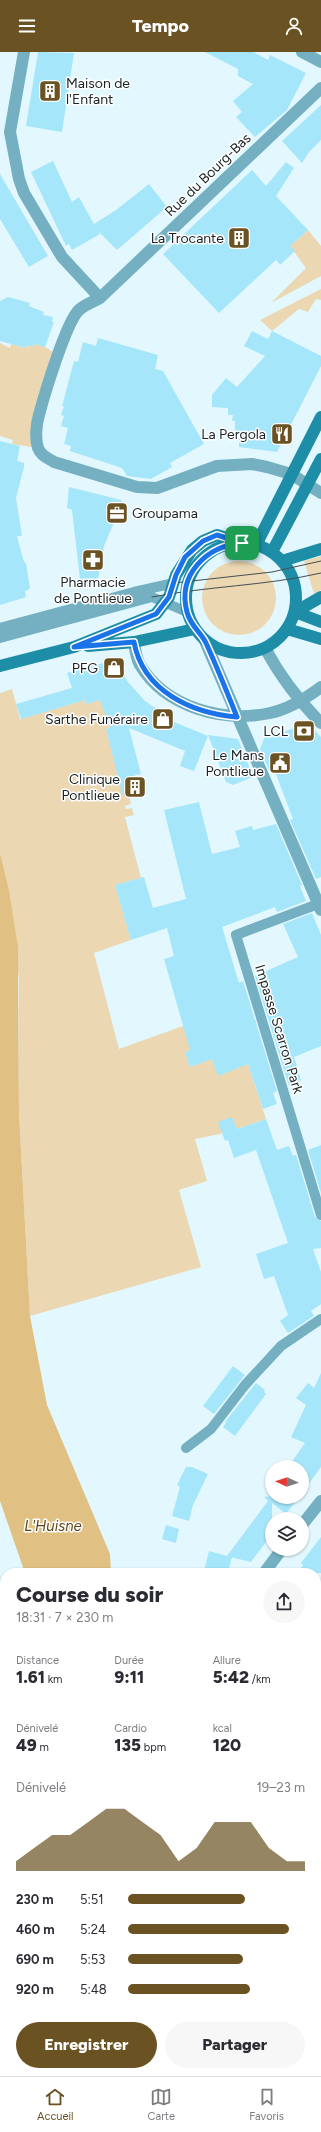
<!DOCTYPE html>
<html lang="fr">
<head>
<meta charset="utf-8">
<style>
	:root { --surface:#fff; --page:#f7f7f7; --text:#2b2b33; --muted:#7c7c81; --line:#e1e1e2; --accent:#6a5222 }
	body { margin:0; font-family:Figtree,sans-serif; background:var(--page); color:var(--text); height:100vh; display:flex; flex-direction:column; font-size:15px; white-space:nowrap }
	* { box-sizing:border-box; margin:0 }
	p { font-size:13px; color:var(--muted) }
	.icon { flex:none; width:22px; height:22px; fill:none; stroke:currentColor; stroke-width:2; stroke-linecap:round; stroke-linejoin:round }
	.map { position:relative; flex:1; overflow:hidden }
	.sheet { position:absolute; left:0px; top:1516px; width:321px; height:508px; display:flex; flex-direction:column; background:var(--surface); border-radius:16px 16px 0 0; box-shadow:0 1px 3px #0004 }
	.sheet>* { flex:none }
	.needle { width:26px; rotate:274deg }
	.tools { position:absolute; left:265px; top:1408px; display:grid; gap:8px }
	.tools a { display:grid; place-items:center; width:44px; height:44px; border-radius:50%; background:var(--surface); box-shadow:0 1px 3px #0004; font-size:20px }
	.pin { position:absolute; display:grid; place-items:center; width:34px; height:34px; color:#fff; margin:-17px; border-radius:8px; box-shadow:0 2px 6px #0006 }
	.round { display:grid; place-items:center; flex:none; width:42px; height:42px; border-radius:21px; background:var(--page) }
	.overview { display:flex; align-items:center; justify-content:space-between; height:68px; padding:0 16px }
	h1 { font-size:22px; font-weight:800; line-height:30px }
	.stats { display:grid; grid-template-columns:repeat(3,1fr); gap:6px; height:68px; padding:4px 16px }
	.stats div { display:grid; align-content:center }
	.stats b { font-size:17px; font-weight:800 }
	.stats small { font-size:11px; font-weight:400 }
	.stats p { font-size:11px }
	.chart { height:112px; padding:8px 16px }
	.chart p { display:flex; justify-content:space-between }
	.chart svg { width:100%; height:72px; margin-top:4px; fill:var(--accent); opacity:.7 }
	.primary-button { display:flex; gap:8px; margin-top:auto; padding:8px 16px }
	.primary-button a { flex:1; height:46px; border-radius:24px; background:var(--accent); color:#fff; font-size:16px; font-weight:800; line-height:46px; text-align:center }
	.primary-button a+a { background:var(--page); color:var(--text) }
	ul { padding:0 16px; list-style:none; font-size:13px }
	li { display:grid; grid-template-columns:64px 48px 1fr; align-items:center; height:30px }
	li i { height:10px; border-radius:5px; background:var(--accent) }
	header { display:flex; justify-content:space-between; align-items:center; height:52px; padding:0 16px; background:var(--accent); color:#fff; font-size:18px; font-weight:800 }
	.dock { display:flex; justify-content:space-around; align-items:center; height:56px; border-top:1px solid var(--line); background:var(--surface); font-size:11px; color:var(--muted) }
	.dock a { display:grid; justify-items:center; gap:2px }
	.dock .current { color:var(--accent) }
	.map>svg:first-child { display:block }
	.green { fill:#ebd7b2 }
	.water { fill:#e1c183 }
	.building { fill:#a5e6fa }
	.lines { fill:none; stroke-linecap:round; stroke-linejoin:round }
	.lane { stroke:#74b0c1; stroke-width:10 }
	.street { stroke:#74b0c1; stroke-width:12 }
	.secondary { stroke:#1e8ea8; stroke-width:12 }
	.tram { stroke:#444f52; stroke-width:1 }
	.route-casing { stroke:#fff; stroke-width:8 }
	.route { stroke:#1a73e8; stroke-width:5 }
	.labels { text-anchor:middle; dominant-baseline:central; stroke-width:3; stroke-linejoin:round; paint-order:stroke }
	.poi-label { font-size:14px; fill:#1a2224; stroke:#fff; text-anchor:end }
	.street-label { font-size:14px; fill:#1a2224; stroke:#fff }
	.water-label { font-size:15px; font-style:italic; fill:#5d4717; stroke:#fff }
</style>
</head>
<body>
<header><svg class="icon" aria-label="menu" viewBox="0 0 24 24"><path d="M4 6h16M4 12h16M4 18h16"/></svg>Tempo<svg class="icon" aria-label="person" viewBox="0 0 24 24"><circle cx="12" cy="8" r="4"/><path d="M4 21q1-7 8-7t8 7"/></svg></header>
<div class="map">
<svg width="321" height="2024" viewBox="0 0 321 2024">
	<rect width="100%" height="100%" fill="#e2f8fe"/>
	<path class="green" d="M308 178 321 194V224L271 251 306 216 290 194Z
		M321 237V248L316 247 308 260 299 257 272 279 260 268Z
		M0 291 10 296 11 292 26 296 27 293 34 295V292L45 295 58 303 39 364 38 396 12 392 13 388 0 384Z
		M321 504V538L314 542 304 509Z
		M202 546a37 37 0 1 1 74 0a37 37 0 1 1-74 0Z
		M12 637 20 667 85 648 86 652 100 648 118 674 106 677 119 727 125 726 131 752 125 754 126 757 132 756 134 763 125 765 141 826 115 833 131 888 94 901 119 997 208 965 216 989 185 1000 190 1015 212 1007 218 1023 248 1012 266 1067 225 1081 195 1087 207 1129 179 1138 201 1215 30 1264 19 1060V926L0 801V641Z
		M264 2019H296L297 2024H264Z"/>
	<path class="water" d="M0 801 9 839 18 895 19 1061 30 1264 47 1353 110 1502 111 1521H25L0 1449Z
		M5 1746V1854L0 1861V1753Z"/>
	<path class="building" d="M38 0 74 1 62 80 26 74Z
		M205 0H253L268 8 270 3 306 21 287 58 255 85 236 65 242 60 233 49 253 32 238 24V17Z
		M321 53V88L309 100 302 111 282 89Z
		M53 109 72 150 79 145 94 172 116 158 149 132 167 155 117 198 98 179 100 182 72 198 69 192 66 194 31 120Z
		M286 110 294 116 276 144 308 178 290 194 295 199 280 213 276 208 219 261 163 202 252 118 266 134Z
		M0 122 48 204 29 215 0 167Z
		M8 245 30 251 29 254 44 260 43 263 53 265 52 270H54L45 295 34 292V295L27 293 26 296 0 289V249Z
		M252 279 268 287 272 279 321 304V314L277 400 239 395V383H235V369H232L233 363H228V356L212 355V343L226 326 237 335 265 304 244 294Z
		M98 286 158 303 155 317 163 319 204 392 170 411 172 415 151 427 127 424 122 416 70 399 71 394 64 392 68 376 61 374 64 364 61 363 64 354H62L74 309 78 310 83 290 96 294Z
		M0 389 20 394 17 409 24 411V415L16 446 22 484H17L24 510 26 511 30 537 25 539 26 545 0 553Z
		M69 435 121 448 124 455 112 475 104 494 97 533 81 536 72 458 67 456Z
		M114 608 128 630 144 648 174 670 208 684 194 719 180 714 185 699 129 676 141 722 135 723 140 739 123 744 106 677 110 676 100 648 86 652 85 648 21 667 16 652 72 636 67 621Z
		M308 671 321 685V825L316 827 290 768 293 767 274 717 269 718 260 697 265 684 283 680Z
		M208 683 238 687 251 719 252 717 255 724 233 733 226 730Z
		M199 750 212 802 240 795 235 779 252 774 253 778 276 772 302 833 300 834 306 849 277 860 275 855 222 875 239 931 243 929 277 1039 273 1041 277 1052 263 1057 248 1012 218 1024 212 1007 190 1015 185 1000 190 998 164 907 174 904 167 876 131 888 115 833 144 825 153 856 186 847 164 758Z
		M312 861 321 883V994L294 1005 301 1028 289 1034 255 924 298 905 283 872Z
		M232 1065 237 1077 266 1067 277 1098 289 1094 293 1104 296 1103 315 1165 321 1169V1196L313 1197 321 1220V1252L311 1259 314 1264 288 1281 280 1269 288 1263 274 1224 264 1227 256 1202 288 1191 256 1098 234 1106 228 1088 225 1089 218 1070Z
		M321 1093V1141L308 1098Z
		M233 1314 245 1323 214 1362 203 1354Z
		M321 1321V1415L302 1441V1415H288L305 1391 291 1385 306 1353 296 1346 308 1331 314 1336Z
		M256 1331 265 1338 264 1340 266 1342 235 1384 223 1375 226 1371 225 1370Z
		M186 1415H192L208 1422 193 1453 189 1469 172 1464 180 1435 177 1433Z
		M272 1444 299 1445 286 1462 272 1451V1482L251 1510 230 1505H232L228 1521 204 1519 209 1499 227 1504 268 1449 264 1445Z
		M166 1473 179 1477 176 1491 162 1487Z
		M321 1485V1521H298L303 1513 301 1511Z"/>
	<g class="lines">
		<path class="lane" d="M0 576 134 540 174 531
			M0 586 152 545 187 560
			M318 852 236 883 321 1163
			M186 1396 211 1377 245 1333 281 1294 321 1267
			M151 2019 152 2024"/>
		<path class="street" d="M24 0 10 80 19 127 24 141 62 205 100 246
			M302 0 321 10
			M321 36 100 246C93 250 84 253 79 258 66 270 44 344 39 363 36 373 35 387 38 396 41 404 48 406 54 410L137 435 157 436 217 414 252 412 267 415 291 422 321 441
			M205 589 321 858
			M134 590C135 597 136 606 140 613 166 656 224 671 270 661 289 657 305 647 321 635
			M265 596C280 624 299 649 321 671
			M302 1473 321 1449
			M264 1521 282 1497
			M316 1617 321 1609
			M316 1736 321 1737
			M0 1973 5 1969"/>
		<path class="secondary" d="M186 546a55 55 0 1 1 110 0a55 55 0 1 1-110 0Z
			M256 493 321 365
			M272 500 321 407
			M282 509 321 497
			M295 560 321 545
			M295 560 321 570
			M287 577 321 587
			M88 594 134 590 195 577
			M0 614 74 595 156 562 169 545 176 523 192 498 203 489 217 483 238 490"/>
		<path class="tram" d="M174 531 272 520 321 509
			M152 545C208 534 265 534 321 521"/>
	</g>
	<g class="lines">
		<g class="route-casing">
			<path id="route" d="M217 483 242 491C207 494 177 522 187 560 191 575 201 580 206 591 217 615 227 640 237 665 191 661 143 639 134 590L74 595 156 562 169 545 176 523 185 505 203 489Z"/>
		</g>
		<use href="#route" class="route"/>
	</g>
	<defs>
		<g id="building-square" transform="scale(1.15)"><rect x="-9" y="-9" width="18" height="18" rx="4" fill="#6a5222" stroke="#fff"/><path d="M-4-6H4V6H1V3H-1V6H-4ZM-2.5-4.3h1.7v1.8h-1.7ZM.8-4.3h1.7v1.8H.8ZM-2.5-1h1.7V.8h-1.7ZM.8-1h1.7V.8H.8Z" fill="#fff"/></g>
		<g id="restaurant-square" transform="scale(1.15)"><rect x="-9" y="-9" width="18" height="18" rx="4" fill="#6a5222" stroke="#fff"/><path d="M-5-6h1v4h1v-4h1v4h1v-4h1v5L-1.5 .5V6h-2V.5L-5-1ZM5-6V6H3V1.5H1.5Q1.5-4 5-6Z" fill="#fff"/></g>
		<g id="office-square" transform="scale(1.15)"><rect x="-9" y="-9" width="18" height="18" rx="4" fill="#6a5222" stroke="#fff"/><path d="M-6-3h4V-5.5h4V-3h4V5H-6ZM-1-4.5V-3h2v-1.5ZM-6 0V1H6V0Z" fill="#fff"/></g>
		<g id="pharmacy-square" transform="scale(1.15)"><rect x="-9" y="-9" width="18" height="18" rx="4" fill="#6a5222" stroke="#fff"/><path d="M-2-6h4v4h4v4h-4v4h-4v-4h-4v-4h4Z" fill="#fff"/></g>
		<g id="shop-square" transform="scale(1.15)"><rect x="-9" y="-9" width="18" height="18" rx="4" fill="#6a5222" stroke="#fff"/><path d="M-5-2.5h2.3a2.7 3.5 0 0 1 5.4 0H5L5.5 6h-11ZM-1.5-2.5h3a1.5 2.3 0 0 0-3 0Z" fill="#fff"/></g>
		<g id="bank-square" transform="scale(1.15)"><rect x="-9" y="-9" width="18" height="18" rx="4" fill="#6a5222" stroke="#fff"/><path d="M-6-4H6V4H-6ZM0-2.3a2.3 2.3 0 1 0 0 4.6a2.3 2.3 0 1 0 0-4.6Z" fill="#fff"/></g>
		<g id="civic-square" transform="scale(1.15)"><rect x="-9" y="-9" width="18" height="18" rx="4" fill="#6a5222" stroke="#fff"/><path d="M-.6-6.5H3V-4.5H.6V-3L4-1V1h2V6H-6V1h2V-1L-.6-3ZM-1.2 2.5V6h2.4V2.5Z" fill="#fff"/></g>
	</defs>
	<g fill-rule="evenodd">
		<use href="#building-square" x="50" y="39"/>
		<use href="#building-square" x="239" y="186"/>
		<use href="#restaurant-square" x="282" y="382"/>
		<use href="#office-square" x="117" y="461"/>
		<use href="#pharmacy-square" x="93" y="508"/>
		<use href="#shop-square" x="114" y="616"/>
		<use href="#shop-square" x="163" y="667"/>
		<use href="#bank-square" x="304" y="679"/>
		<use href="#civic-square" x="280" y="711"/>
		<use href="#building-square" x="135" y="735"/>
	</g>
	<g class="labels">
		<g class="poi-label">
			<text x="66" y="31" text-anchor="start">Maison de<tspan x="66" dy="16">l'Enfant</tspan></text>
			<text x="224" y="186">La Trocante</text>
			<text x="266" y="382">La Pergola</text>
			<text x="132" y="461" text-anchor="start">Groupama</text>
			<text x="93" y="530" text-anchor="middle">Pharmacie<tspan x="93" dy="16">de Pontlieue</tspan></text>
			<text x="98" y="616">PFG</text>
			<text x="148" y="667">Sarthe Funéraire</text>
			<text x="288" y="679">LCL</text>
			<text x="264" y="703">Le Mans<tspan x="264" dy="16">Pontlieue</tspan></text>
			<text x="120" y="727">Clinique<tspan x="120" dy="16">Pontlieue</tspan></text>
		</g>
		<g class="street-label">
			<text transform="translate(208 123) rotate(-44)">Rue du Bourg-Bas</text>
			<text transform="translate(279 977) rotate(73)">Impasse Scarron Park</text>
		</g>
		<g class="water-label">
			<text x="53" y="1474">L'Huisne</text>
		</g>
	</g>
</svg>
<div class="tools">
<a><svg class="needle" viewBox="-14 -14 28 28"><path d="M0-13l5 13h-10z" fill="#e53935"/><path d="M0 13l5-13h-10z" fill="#7c7c81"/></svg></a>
<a><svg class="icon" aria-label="layers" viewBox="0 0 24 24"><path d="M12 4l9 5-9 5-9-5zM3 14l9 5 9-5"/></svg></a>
</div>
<div class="pin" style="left:242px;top:491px;background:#1e9e55"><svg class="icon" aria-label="arrive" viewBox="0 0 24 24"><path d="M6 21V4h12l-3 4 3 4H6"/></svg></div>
<section class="sheet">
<div class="overview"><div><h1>Course du soir</h1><p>18:31 · 7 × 230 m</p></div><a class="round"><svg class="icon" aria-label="share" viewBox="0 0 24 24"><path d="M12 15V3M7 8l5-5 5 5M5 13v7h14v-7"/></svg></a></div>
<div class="stats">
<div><p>Distance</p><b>1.61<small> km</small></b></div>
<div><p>Durée</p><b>9:11</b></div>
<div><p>Allure</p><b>5:42<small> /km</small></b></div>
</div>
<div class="stats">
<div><p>Dénivelé</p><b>49<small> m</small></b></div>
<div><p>Cardio</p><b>135<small> bpm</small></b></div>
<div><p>kcal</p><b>120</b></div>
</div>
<div class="chart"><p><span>Dénivelé</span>19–23 m</p>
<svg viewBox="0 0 160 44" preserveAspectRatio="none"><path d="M0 44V38L10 30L20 22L30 22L40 14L50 6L60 6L70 14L80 22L90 38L100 30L110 14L120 14L130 14L140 30L150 38L160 38V44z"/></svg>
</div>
<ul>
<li><b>230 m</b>5:51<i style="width:66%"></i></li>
<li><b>460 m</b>5:24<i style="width:91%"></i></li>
<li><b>690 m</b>5:53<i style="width:65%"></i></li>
<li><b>920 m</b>5:48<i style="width:69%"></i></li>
</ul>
<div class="primary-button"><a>Enregistrer</a><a>Partager</a></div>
</section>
</div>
<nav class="dock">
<a class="current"><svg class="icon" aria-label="home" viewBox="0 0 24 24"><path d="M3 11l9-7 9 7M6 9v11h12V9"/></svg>Accueil</a>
<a><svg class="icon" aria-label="map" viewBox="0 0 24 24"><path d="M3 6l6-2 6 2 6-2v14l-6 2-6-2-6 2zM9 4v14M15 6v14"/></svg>Carte</a>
<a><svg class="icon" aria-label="saved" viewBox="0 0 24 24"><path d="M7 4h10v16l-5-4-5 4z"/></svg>Favoris</a>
</nav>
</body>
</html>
